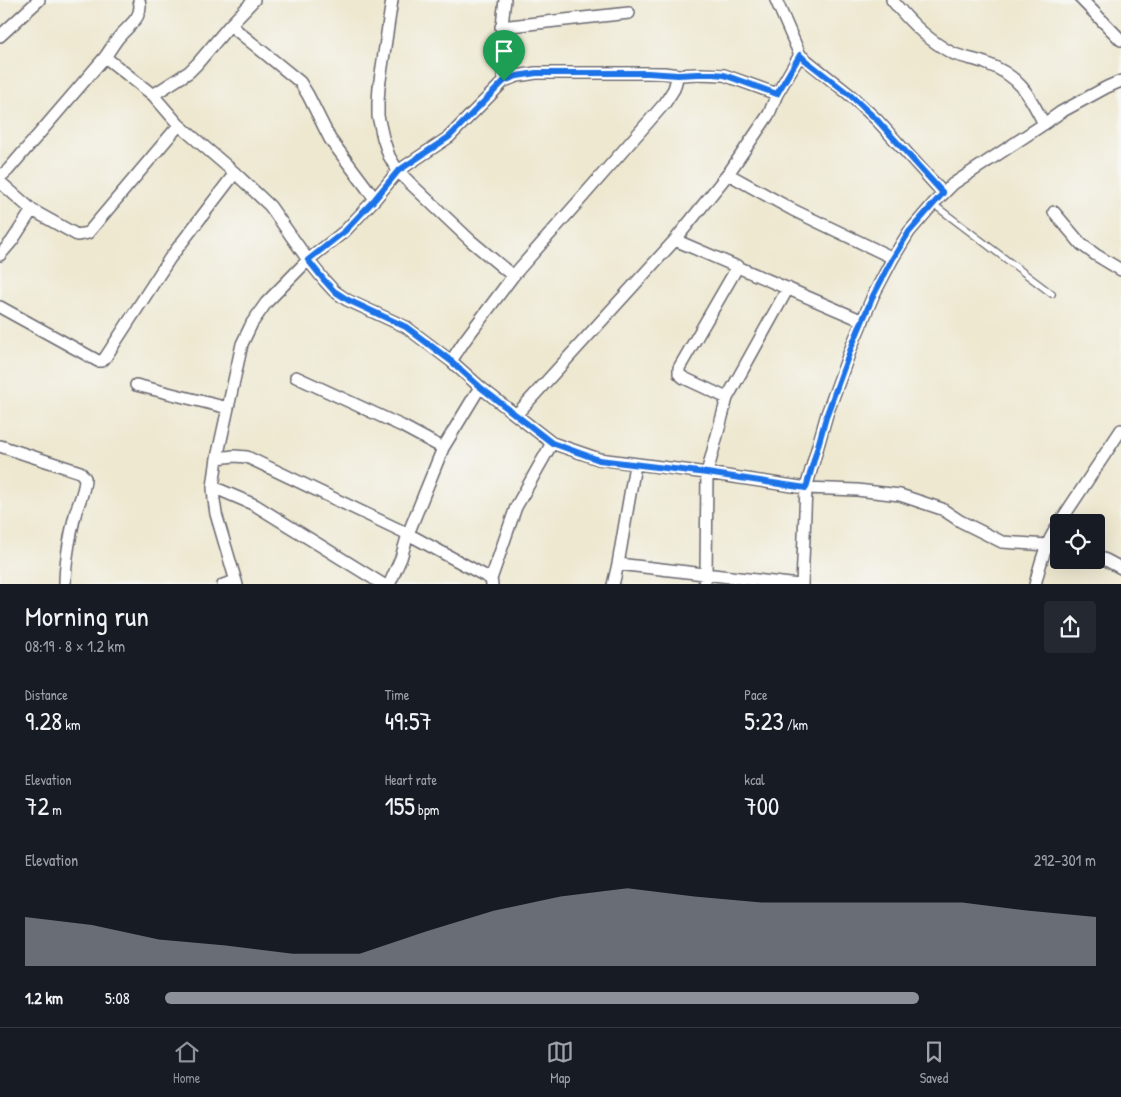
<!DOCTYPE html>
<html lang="en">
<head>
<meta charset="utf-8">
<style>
	:root { --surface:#171b24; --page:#242831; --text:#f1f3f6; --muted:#9ea1a6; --line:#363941; --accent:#8c9099 }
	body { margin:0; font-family:"Patrick Hand",sans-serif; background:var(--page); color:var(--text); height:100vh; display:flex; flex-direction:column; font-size:19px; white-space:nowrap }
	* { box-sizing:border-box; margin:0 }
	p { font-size:16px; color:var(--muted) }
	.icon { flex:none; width:28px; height:28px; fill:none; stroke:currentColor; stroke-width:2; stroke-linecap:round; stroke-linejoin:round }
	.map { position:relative; height:584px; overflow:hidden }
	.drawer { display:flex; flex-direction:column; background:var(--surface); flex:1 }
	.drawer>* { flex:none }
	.fabs { position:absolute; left:1050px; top:514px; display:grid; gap:10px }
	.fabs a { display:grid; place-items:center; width:55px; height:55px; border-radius:5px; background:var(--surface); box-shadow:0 5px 20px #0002; font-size:25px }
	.pin { position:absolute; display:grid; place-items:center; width:42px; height:42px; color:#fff; margin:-51px -21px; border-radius:50% 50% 50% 0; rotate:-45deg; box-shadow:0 0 5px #0007 }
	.pin .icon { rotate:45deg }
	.round { display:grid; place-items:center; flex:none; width:52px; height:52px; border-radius:5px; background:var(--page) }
	.headline { display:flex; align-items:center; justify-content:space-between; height:85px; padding:0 25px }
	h1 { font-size:28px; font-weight:600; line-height:38px }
	.stats { display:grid; grid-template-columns:repeat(3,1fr); gap:8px; height:85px; padding:5px 25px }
	.stats div { display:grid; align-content:center }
	.stats b { font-size:25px; font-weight:600 }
	.stats small { font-size:14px; font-weight:400 }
	.stats p { font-size:14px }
	.chart { height:140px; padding:10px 25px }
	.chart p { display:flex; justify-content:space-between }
	.chart svg { width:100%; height:90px; margin-top:5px; fill:var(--accent); opacity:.7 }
	ul { padding:0 25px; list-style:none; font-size:16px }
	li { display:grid; grid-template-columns:80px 60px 1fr; align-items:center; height:38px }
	li i { height:12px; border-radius:6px; background:var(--accent) }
	.tabs { display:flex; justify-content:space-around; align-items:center; height:70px; border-top:1px solid var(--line); background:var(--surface); font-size:14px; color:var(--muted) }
	.tabs a { display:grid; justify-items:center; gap:2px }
	.tabs .current { color:var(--accent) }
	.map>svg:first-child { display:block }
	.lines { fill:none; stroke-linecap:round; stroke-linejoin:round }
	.lane-casing { stroke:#69676f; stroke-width:8 }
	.street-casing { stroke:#69676f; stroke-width:14 }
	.lane { stroke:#fff; stroke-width:5.5 }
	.street { stroke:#fff; stroke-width:11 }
	.route-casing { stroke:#fff; stroke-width:10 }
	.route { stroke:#1a73e8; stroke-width:6 }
</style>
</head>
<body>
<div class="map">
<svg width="1121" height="585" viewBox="0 0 1121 585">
	<rect width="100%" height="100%" fill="#f6f6f2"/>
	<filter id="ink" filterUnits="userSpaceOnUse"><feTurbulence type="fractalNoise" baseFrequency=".02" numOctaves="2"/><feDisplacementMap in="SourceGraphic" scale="10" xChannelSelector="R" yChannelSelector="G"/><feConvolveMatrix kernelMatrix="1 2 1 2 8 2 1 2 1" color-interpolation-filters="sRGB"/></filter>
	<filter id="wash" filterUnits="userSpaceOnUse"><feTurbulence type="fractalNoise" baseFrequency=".0096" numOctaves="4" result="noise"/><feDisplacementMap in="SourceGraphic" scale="20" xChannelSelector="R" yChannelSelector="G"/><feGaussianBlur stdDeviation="1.12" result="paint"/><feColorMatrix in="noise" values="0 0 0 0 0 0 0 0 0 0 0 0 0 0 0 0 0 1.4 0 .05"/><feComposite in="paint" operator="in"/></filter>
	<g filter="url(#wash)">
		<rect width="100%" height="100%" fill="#eee8d0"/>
	</g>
	<g filter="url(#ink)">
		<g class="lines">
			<g class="lane-casing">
				<path id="lane" d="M933 204 1052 294"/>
			</g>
			<g class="street-casing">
				<path id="street" d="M139 0C144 17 129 25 119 37 114 43 110 50 105 57L153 95 179 125 235 173 270 206 308 260 324 280 334 291 347 300 406 327 451 361
					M392 0 379 87 378 102V116L383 138 389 156 398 171 412 185 471 241 513 276
					M776 0 800 55 850 95 877 120 943 193
					M892 0C908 20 929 41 952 53 963 58 975 59 985 63 1019 75 1029 94 1044 124
					M1082 0 1121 40
					M230 25 300 82 308 95 330 139 375 199
					M501 27 629 13
					M0 36 39 0
					M800 55 777 94 724 75 698 74 678 75 674 89 665 103 513 276 465 340 451 361 480 387 552 443 599 459 707 473 806 488 857 490 900 495 942 509 960 521 1002 542 1048 545 1059 547
					M504 81C500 53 501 27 505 0
					M153 95 189 72 197 64 230 25 254 0
					M728 174 793 210 893 258
					M0 177 8 170 105 57
					M0 182 32 210 77 235 88 233 179 125
					M1054 212 1081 244 1096 255 1121 270
					M675 240 863 321
					M0 255 12 241 32 210
					M0 307 98 361H102L105 358 170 258 235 173
					M296 377 402 426 443 448
					M136 385 228 408
					M727 398 684 378 679 374V368L738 266
					M516 415 675 240 728 174 769 114 777 94
					M0 446 80 472 85 478C85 490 80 500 76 511 70 535 65 561 65 585
					M217 458 234 456 247 457 408 534 491 579
					M213 487 255 505 384 585
					M1060 522 1121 430
					M1096 556 1106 560 1121 568
					M618 564 799 585
					M223 585 236 581
					M237 585 216 514 214 500 213 487 217 458 242 344 252 323 266 303 308 260 345 231 375 199 398 171 449 137 504 81 517 76 536 73H664L678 75
					M389 585 401 558 408 534 443 448 480 387
					M492 585 491 579 516 507 552 443
					M613 585 618 564 635 465
					M704 585 706 575 707 473 727 398 788 288
					M802 585 806 488 827 414 853 343 873 296 893 258 909 232 933 204 953 184 1044 124 1061 112 1107 87 1121 81
					M1035 585C1040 564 1046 542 1059 524"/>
			</g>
			<use href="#lane" class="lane"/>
			<use href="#street" class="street"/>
		</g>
	</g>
	<g class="lines" filter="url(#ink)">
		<g class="route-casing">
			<path id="route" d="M800 55 805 60 850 95 877 120 943 193 909 232 893 258 873 296 853 343 827 414 806 488 707 473 599 460 552 443 480 387 451 361 406 327 348 300 334 291 324 280 308 260 345 231 375 199 398 171 449 137 504 81 517 76 536 73H648L678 75 698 74H714L724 75 777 94Z"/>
		</g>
		<use href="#route" class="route"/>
	</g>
</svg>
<div class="fabs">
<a><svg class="icon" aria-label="locate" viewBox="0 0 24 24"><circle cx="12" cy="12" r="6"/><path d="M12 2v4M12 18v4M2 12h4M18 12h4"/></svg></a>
</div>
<div class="pin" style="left:504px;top:81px;background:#1e9e55"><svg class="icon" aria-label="arrive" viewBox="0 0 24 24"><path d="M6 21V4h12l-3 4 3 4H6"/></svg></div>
</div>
<section class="drawer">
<div class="headline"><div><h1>Morning run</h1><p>08:19 · 8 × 1.2 km</p></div><a class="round"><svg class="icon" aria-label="share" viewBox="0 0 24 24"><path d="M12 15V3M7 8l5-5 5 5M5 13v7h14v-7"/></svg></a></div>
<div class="stats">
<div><p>Distance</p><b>9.28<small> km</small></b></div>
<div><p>Time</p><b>49:57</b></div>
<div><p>Pace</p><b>5:23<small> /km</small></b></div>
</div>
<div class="stats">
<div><p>Elevation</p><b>72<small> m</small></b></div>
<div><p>Heart rate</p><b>155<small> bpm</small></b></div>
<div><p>kcal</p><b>700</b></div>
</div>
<div class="chart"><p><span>Elevation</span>292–301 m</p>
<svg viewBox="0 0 160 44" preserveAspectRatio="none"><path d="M0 44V20L10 24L20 31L30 34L40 38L50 38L60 27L70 17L80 10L90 6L100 10L110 13L120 13L130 13L140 13L150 17L160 20V44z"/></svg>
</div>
<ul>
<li><b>1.2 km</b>5:08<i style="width:81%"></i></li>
</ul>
</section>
<nav class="tabs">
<a class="current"><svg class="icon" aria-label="home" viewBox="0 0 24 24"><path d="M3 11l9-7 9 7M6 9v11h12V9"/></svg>Home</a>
<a><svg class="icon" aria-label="map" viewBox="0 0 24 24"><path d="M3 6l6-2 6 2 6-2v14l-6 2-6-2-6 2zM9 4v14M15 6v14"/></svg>Map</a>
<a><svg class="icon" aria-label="saved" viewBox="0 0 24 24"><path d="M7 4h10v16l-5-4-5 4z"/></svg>Saved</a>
</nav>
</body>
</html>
